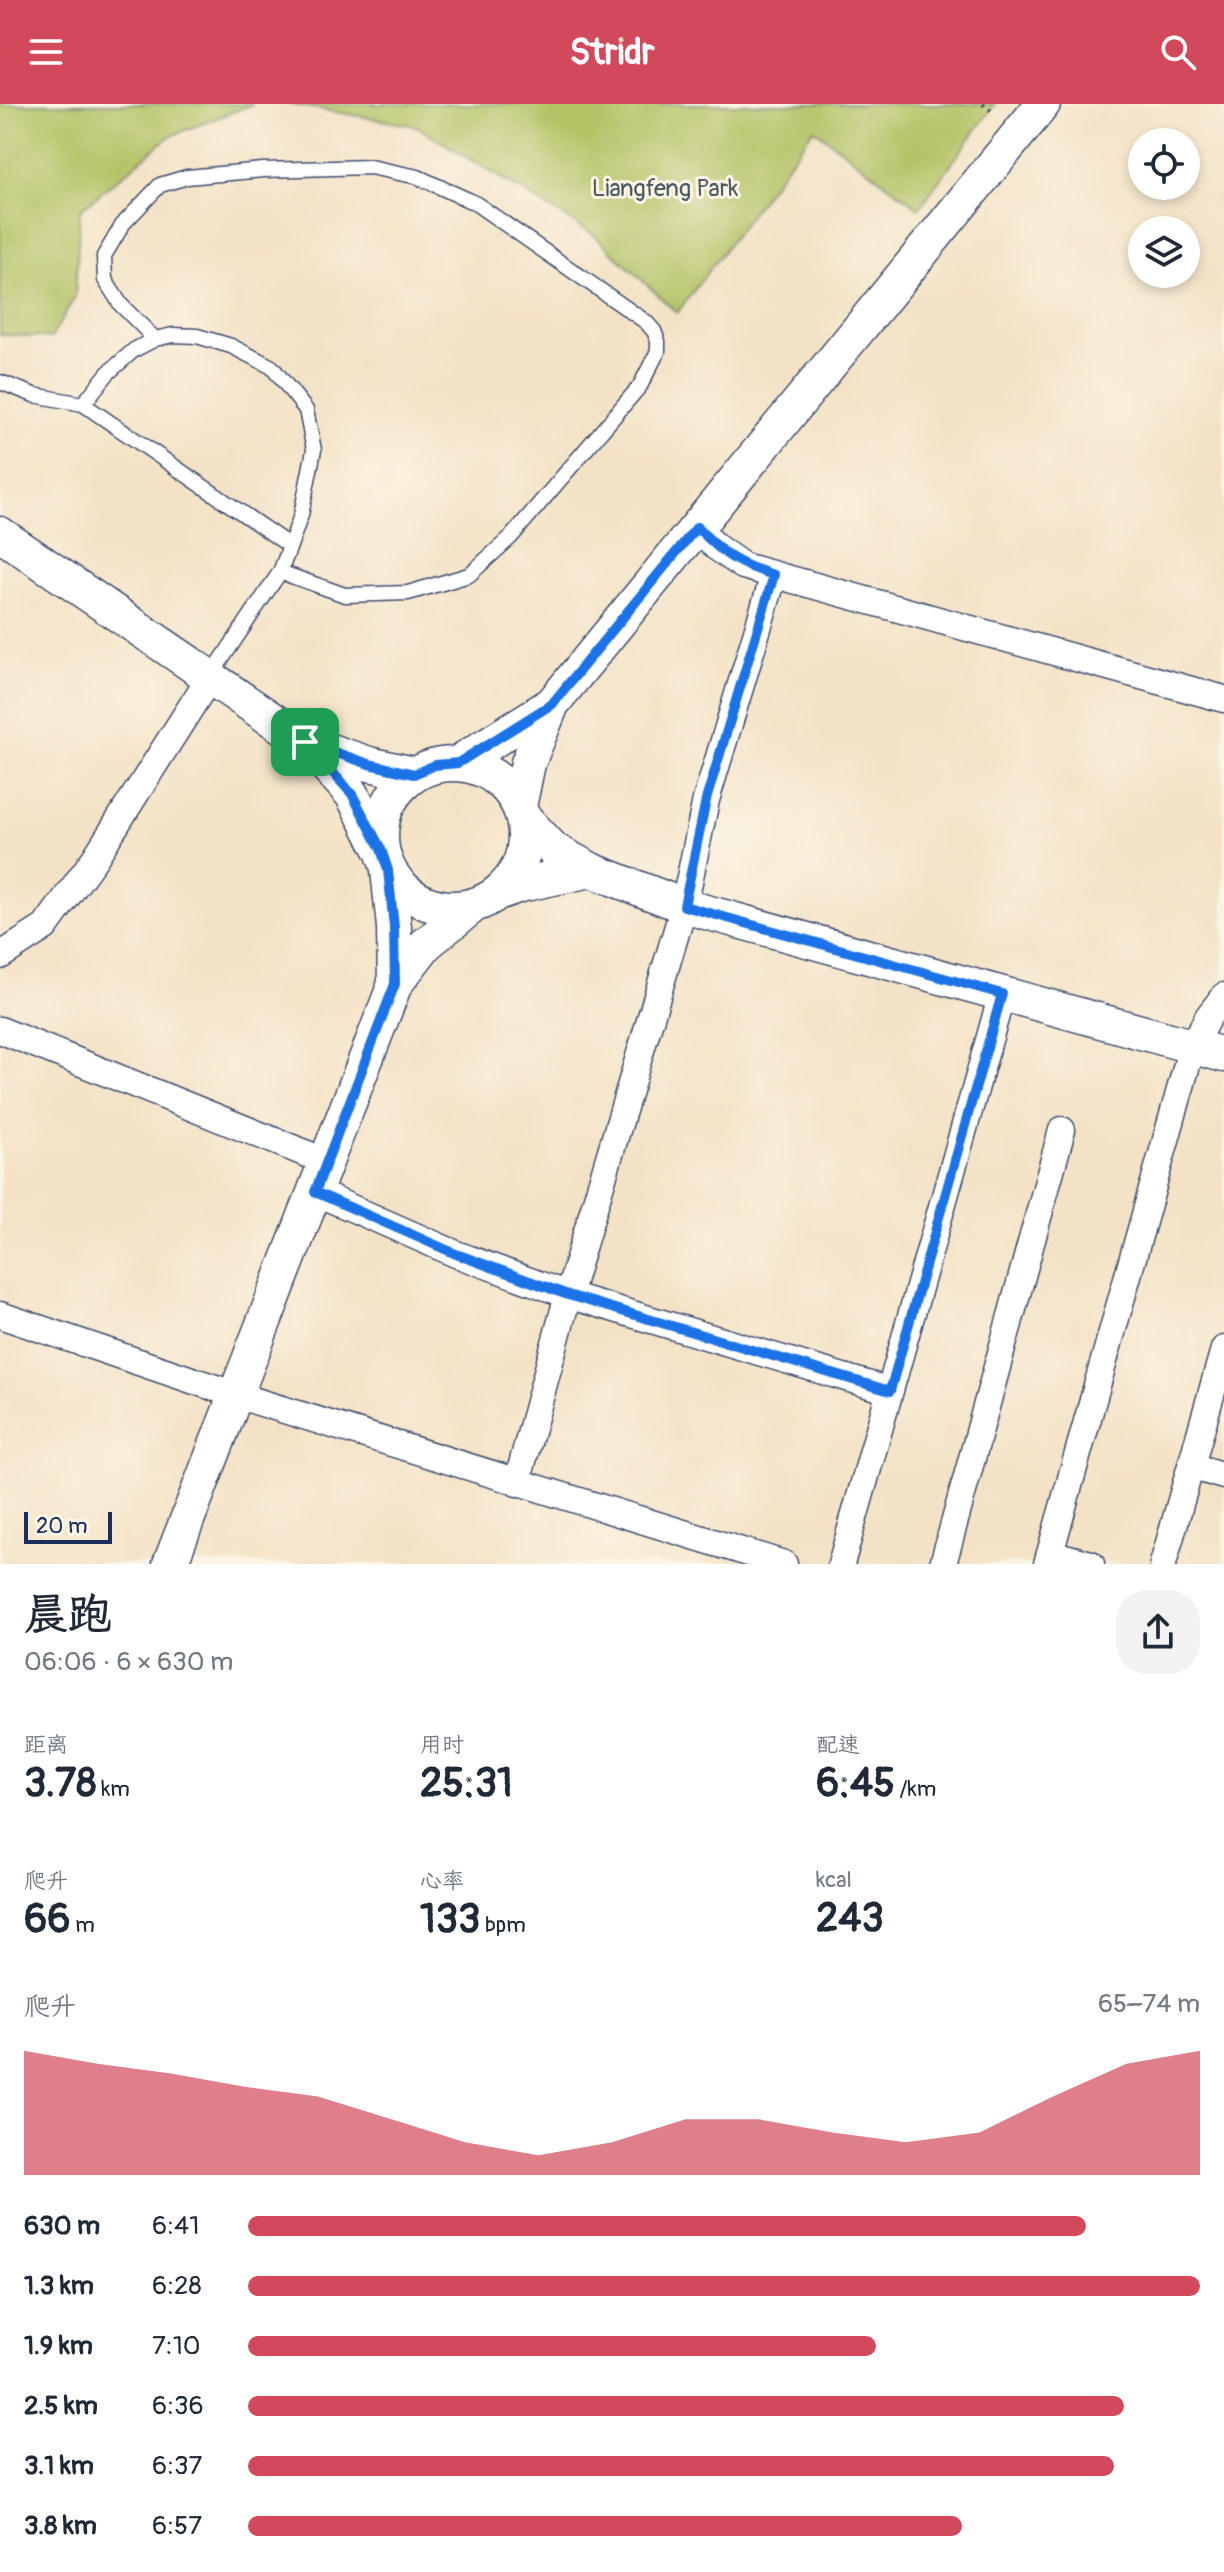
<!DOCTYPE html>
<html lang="zh">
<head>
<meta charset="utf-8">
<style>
	:root { --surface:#fff; --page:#f2f2f3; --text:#1f2937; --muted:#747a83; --accent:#d1495b }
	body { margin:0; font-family:Pangolin,"LXGW WenKai TC",sans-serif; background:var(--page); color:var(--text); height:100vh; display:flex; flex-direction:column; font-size:30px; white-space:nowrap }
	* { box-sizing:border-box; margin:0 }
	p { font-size:26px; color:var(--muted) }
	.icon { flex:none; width:44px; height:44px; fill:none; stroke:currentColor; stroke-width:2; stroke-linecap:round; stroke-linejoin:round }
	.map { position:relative; height:1460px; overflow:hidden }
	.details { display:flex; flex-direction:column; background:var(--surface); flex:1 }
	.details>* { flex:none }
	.fabs { position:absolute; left:1128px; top:24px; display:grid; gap:16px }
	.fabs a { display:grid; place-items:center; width:72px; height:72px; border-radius:50%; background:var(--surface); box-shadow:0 4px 12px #0003; font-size:40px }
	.scale { position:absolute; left:24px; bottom:20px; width:88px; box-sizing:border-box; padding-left:8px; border:4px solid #1b2f5e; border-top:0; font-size:22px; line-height:28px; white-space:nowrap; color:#1b2f5e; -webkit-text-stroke:6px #fcf5e5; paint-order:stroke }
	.pin { position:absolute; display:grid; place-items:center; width:68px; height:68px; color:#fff; margin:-34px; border-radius:16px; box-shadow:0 4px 12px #0006 }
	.round { display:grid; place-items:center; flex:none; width:84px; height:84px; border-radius:32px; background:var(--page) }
	.headline { display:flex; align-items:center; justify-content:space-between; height:136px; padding:0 24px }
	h1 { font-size:44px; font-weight:700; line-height:60px }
	.stats { display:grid; grid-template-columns:repeat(3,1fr); gap:12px; height:136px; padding:8px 24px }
	.stats div { display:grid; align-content:center }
	.stats b { font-size:40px; font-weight:700 }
	.stats small { font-size:22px; font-weight:400 }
	.stats p { font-size:22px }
	.chart { height:224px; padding:16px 24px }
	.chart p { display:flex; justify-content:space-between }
	.chart svg { width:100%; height:144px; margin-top:8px; fill:var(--accent); opacity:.7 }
	ul { padding:0 24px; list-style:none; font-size:26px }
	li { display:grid; grid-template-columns:128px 96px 1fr; align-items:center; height:60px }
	li i { height:20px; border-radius:10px; background:var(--accent) }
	header { display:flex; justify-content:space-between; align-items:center; height:104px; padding:0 24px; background:var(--accent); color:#fff; font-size:36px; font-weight:700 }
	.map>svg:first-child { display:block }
	.green { fill:#b3c265; stroke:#677862; stroke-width:2 }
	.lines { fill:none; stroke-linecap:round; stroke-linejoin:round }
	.service-casing { stroke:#3b4a6d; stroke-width:17 }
	.minor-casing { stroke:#3b4a6d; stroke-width:29 }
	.tertiary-casing { stroke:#3b4a6d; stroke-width:37 }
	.path { stroke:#3b4a6d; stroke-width:5; stroke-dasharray:2 6; stroke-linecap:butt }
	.service { stroke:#fff; stroke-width:14 }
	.minor { stroke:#fff; stroke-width:26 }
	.tertiary { stroke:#fff; stroke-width:34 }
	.route-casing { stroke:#fff; stroke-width:16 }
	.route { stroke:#1a73e8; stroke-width:10 }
	.labels { text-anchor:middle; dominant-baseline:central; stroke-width:6; stroke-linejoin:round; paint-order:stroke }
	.park-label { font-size:24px; fill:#495b60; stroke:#fcf5e5 }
</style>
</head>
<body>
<header><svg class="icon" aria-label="menu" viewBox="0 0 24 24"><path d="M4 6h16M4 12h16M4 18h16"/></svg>Stridr<svg class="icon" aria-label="search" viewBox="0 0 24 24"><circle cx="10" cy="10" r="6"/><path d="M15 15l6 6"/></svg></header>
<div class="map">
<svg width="1224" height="1460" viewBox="0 0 1224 1460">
	<rect width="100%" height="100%" fill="#fcf5e5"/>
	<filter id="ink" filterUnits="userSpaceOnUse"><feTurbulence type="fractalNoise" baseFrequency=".0125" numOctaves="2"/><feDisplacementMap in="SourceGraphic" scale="16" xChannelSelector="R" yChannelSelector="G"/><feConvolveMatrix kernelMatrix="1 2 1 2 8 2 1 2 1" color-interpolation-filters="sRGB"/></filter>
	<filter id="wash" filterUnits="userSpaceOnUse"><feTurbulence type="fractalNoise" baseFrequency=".006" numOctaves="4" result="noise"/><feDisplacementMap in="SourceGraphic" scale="32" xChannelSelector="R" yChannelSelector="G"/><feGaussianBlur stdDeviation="1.8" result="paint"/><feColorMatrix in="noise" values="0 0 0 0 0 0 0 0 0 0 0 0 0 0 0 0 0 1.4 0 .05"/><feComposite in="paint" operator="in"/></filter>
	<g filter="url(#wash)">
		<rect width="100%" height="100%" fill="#f3e2c5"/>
		<path class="green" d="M0 0H253L170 32 80 106 75 193 51 234 0 230Z
			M289 0H995L919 104 814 25 677 209 594 131 416 22Z"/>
	</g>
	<g filter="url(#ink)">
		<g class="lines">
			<g class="service-casing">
				<path id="service" d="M155 235 121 201 105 176 104 152 123 120 160 81 187 73 263 66 370 63 418 73 475 99 646 218 654 227 658 237V247L640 282 511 433 469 471 408 489 345 491 280 468
					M0 278 34 291 83 300 290 442
					M83 300 108 269 134 246 155 235 173 231 197 232 231 242 272 263 306 306 314 346 301 411 290 442 280 468 210 573"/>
			</g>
			<g class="minor-casing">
				<path id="minor" d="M697 423 716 443 743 462 1224 595
					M0 852 45 823 95 754 210 573
					M0 926 327 1058
					M315 1088 456 1150 568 1191 890 1287
					M0 1211 236 1291 784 1460
					M1191 1362 1224 1372
					M517 1379 568 1191 684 802 706 696 774 471
					M1050 1449 1091 1460
					M841 1460 1002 890
					M943 1460 1062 1026
					M1047 1460 1192 943 1208 913 1224 892
					M1163 1460 1224 1245"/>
			</g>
			<g class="tertiary-casing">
				<path id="tertiary" d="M0 430 305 638 352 690 381 745
					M309 640 369 660 414 670
					M458 659 552 600
					M381 732a72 72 0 1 1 144 0a72 72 0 1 1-144 0Z
					M519 703 528 659 552 600 1043 0
					M524 714 554 746 591 766 684 802 1224 951
					M388 766 394 823 395 880
					M497 789 520 781 591 766
					M170 1460 395 880 426 840 474 801"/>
			</g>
			<path class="path" d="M983 0 995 9"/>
			<use href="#service" class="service"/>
			<use href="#minor" class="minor"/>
			<use href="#tertiary" class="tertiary"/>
		</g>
	</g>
	<g class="lines" filter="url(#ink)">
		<g class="route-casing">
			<path id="route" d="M697 423C724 451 736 460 774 471L706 696 684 802 1002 890 890 1287 568 1191 456 1150 315 1088 395 880 394 823 388 766 381 745 352 690 305 638 369 660 414 670 435 661 458 659 552 600Z"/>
		</g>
		<use href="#route" class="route"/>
	</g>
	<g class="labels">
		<g class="park-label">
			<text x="665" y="84">Liangfeng Park</text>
		</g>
	</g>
</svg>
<div class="fabs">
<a><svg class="icon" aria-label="locate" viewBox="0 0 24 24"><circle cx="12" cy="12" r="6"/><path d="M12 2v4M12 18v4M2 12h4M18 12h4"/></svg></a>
<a><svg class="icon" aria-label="layers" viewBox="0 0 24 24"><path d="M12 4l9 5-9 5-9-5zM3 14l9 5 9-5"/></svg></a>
</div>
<div class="scale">20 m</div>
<div class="pin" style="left:305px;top:638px;background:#1e9e55"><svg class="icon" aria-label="arrive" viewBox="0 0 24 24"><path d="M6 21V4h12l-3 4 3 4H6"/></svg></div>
</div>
<section class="details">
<div class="headline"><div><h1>晨跑</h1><p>06:06 · 6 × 630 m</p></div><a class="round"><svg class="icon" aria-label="share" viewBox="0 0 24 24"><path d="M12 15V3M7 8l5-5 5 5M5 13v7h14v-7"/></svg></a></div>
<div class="stats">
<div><p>距离</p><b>3.78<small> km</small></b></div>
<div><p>用时</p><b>25:31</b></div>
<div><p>配速</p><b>6:45<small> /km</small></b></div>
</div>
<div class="stats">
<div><p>爬升</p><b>66<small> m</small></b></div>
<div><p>心率</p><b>133<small> bpm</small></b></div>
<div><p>kcal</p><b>243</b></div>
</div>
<div class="chart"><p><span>爬升</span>65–74 m</p>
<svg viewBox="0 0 160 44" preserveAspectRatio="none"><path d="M0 44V6L10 10L20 13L30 17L40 20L50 27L60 34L70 38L80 34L90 27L100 27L110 31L120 34L130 31L140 20L150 10L160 6V44z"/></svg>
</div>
<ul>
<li><b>630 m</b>6:41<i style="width:88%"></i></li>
<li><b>1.3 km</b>6:28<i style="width:100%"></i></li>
<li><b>1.9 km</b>7:10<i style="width:66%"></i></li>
<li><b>2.5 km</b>6:36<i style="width:92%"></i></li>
<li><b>3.1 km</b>6:37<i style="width:91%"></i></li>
<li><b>3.8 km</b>6:57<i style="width:75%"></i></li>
</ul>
</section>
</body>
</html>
